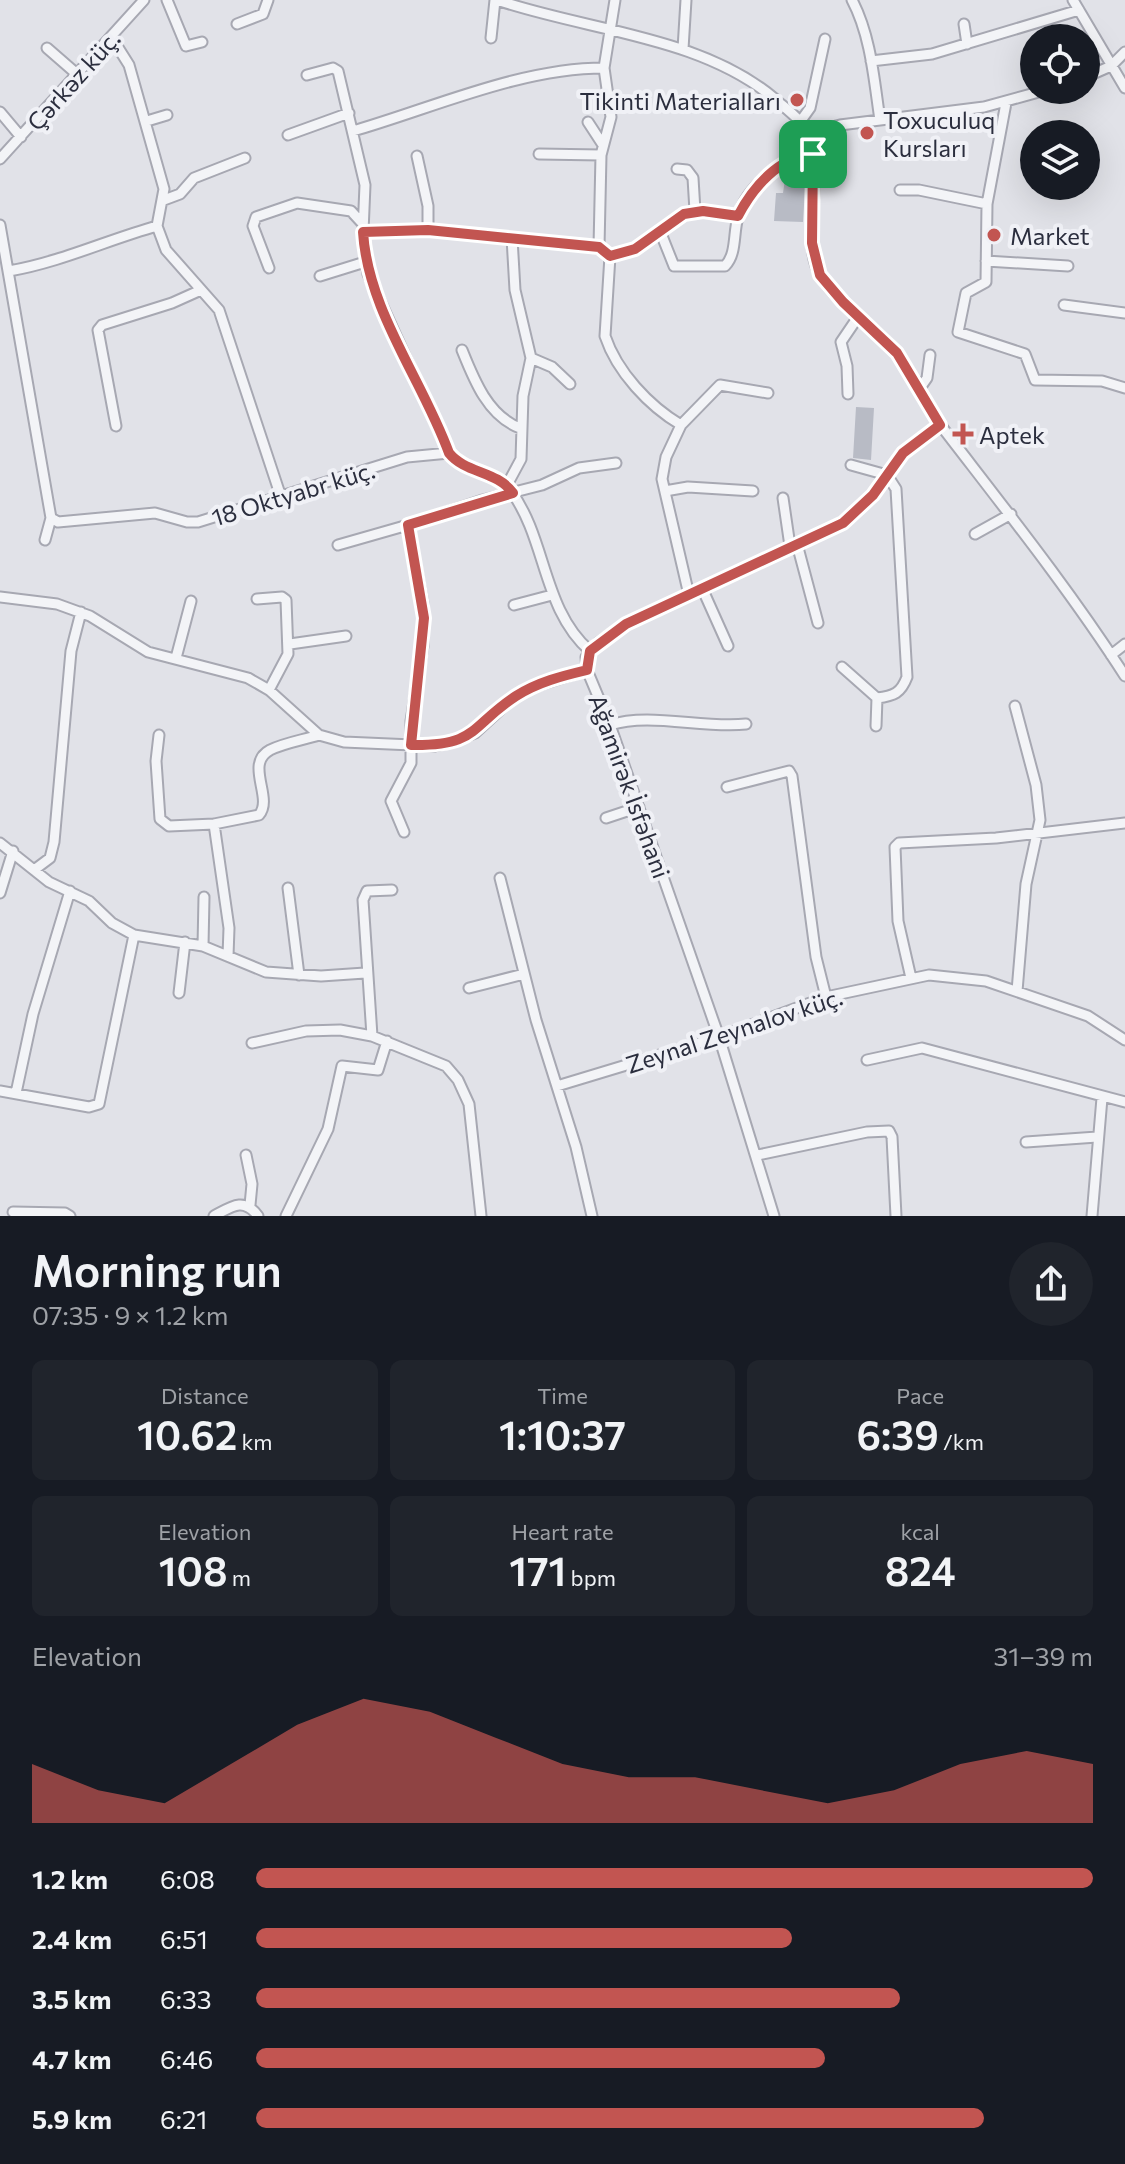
<!DOCTYPE html>
<html lang="en">
<head>
<meta charset="utf-8">
<style>
	:root { --surface:#171b24; --page:#20242c; --text:#f1f3f6; --muted:#9ea1a6; --accent:#c25551 }
	body { margin:0; font-family:Commissioner,sans-serif; background:var(--page); color:var(--text); height:100vh; display:flex; flex-direction:column; font-size:30px; white-space:nowrap }
	* { box-sizing:border-box; margin:0 }
	p { font-size:26px; color:var(--muted) }
	.icon { flex:none; width:44px; height:44px; fill:none; stroke:currentColor; stroke-width:2; stroke-linecap:round; stroke-linejoin:round }
	.map { position:relative; height:1216px; overflow:hidden }
	.details { display:flex; flex-direction:column; background:var(--surface); flex:1 }
	.details>* { flex:none }
	.tools { position:absolute; left:1020px; top:24px; display:grid; gap:16px }
	.tools a { display:grid; place-items:center; width:80px; height:80px; border-radius:50%; background:var(--surface); box-shadow:0 8px 32px #0002; font-size:40px }
	.pin { position:absolute; display:grid; place-items:center; width:68px; height:68px; color:#fff; margin:-34px; border-radius:16px; box-shadow:0 4px 12px #0006 }
	.round { display:grid; place-items:center; flex:none; width:84px; height:84px; border-radius:42px; background:var(--page) }
	.head { display:flex; align-items:center; justify-content:space-between; height:136px; padding:0 32px }
	h1 { font-size:44px; font-weight:600; line-height:60px }
	.figures { display:grid; grid-template-columns:repeat(3,1fr); gap:12px; height:136px; padding:8px 32px }
	.figures div { display:grid; align-content:center; border-radius:12px; background:var(--page); text-align:center }
	.figures b { font-size:40px; font-weight:600 }
	.figures small { font-size:22px; font-weight:400 }
	.figures p { font-size:22px }
	.chart { height:224px; padding:16px 32px }
	.chart p { display:flex; justify-content:space-between }
	.chart svg { width:100%; height:144px; margin-top:8px; fill:var(--accent); opacity:.7 }
	ul { padding:0 32px; list-style:none; font-size:26px }
	li { display:grid; grid-template-columns:128px 96px 1fr; align-items:center; height:60px }
	li i { height:20px; border-radius:10px; background:var(--accent) }
	.map>svg:first-child { display:block }
	.building { fill:#b8bbc5 }
	.lines { fill:none; stroke-linecap:round; stroke-linejoin:round }
	.minor-casing { stroke:#a7a8b2; stroke-width:13 }
	.minor { stroke:#f3f4f7; stroke-width:9 }
	.route-casing { stroke:#fff; stroke-width:16 }
	.route { stroke:#c25551; stroke-width:10 }
	.poi-dot { fill:#c25551; stroke:#f0f1f6; stroke-width:3 }
	.labels { text-anchor:middle; dominant-baseline:central; stroke-width:8; stroke-linejoin:round; paint-order:stroke }
	.street-label { font-size:24px; fill:#2b2e3e; stroke:#f0f1f6 }
	.poi-label { font-size:24px; fill:#2b2e3e; stroke:#f0f1f6; text-anchor:start }
</style>
</head>
<body>
<div class="map">
<svg width="1125" height="1216" viewBox="0 0 1125 1216">
	<rect width="100%" height="100%" fill="#e1e2e8"/>
	<path class="building" d="M786 172 806 173 803 222 774 221 776 193H783Z
		M856 407 874 408 871 460 853 458Z"/>
	<g class="lines">
		<g class="minor-casing">
			<path id="minor" d="M167 0 186 46 202 42
				M497 0C588 31 701 36 775 99 785 108 803 121 809 133 828 170 797 237 821 277 841 308 876 326 898 354 915 377 924 405 942 427 1005 509 1069 589 1125 676
				M615 0 604 68 611 117 601 155 599 247 610 256 605 336C617 372 649 406 681 425L666 457 662 479 689 595
				M852 0C871 36 874 80 880 120
				M1073 0 1125 88
				M237 24 263 14 268 0
				M964 24 967 44
				M112 38 129 65 164 189 157 226 166 250 219 310 281 497
				M491 38 495 0
				M47 48 78 75
				M683 49 686 0
				M871 61 932 54 1079 10
				M307 75 333 68 338 71 365 185 363 232 368 274 449 453C465 474 496 469 511 491 547 540 542 609 590 651
				M1086 77 1111 66 1125 52
				M1006 103 987 204 986 282 966 293 958 332 1025 354 1035 380 1102 381 1125 388
				M0 112 21 137
				M147 121 167 115
				M588 122 603 145
				M800 122 810 108 825 39
				M353 131C433 108 520 68 604 68
				M809 133 840 125 984 107 1046 90
				M288 135 349 113
				M539 154 601 155
				M417 156 428 206V230
				M0 159 144 0
				M677 169 687 170 693 178 695 211
				M900 190H919L987 204
				M164 200 180 194 194 178 245 158
				M0 225 51 518 58 522 155 513 187 522H198L407 457 449 453
				M660 231 674 266H725C737 254 733 233 738 217 746 187 783 157 813 154
				M363 232 428 230 599 247
				M610 256 635 249 684 214 703 211 738 216
				M986 261 1068 266
				M269 268 253 226 256 217 297 203 351 211 363 224
				M9 271C61 262 107 240 157 226
				M320 276 365 262
				M1064 305 1125 313
				M462 350C474 380 488 416 520 428
				M531 358 552 367 570 384
				M920 388 927 378 930 355
				M848 394 847 366 841 342 858 317
				M681 425 720 385 768 393
				M116 426 98 330 102 325 172 303 201 290
				M507 485 521 459 523 396 531 358 515 290 512 238
				M665 491 688 487 753 491
				M783 498 790 546
				M975 534 1011 514
				M45 540 51 518
				M797 544 818 623
				M338 545 408 525
				M702 588 728 646
				M0 597 57 604 90 616 148 652 248 678 269 690 319 735 344 742 435 746 452 742 475 733 513 698 530 688 587 670
				M257 599 282 597 286 600 288 654 269 690
				M514 605 552 595
				M290 644 346 636
				M1111 655 1125 644
				M176 658 191 601
				M842 667 877 698C894 696 901 693 907 677L896 489 887 475 851 465
				M1015 706 1036 785 1040 820 1026 884 1017 991
				M610 725C649 712 704 729 746 724
				M876 726 877 698
				M159 735 156 761 160 819 169 826 214 824 259 815C274 798 244 764 270 750 284 743 303 740 319 735
				M727 787 789 771 792 776 816 957 826 997
				M606 818 639 807
				M214 824 229 928 228 956
				M404 832 391 801 411 763V721L423 646V603L408 525 483 500 542 485 579 468 616 463
				M0 843 49 882 89 901 112 923 134 935 203 946 266 972 321 976 365 973
				M34 870 50 858 54 842 71 651 81 612
				M500 878 536 1020 576 1147 592 1216
				M288 888 299 975
				M0 893 13 851
				M203 946 204 897
				M911 978 898 921 895 847 899 843 996 838 1125 823
				M469 988 524 974
				M179 993 185 942
				M372 1036 363 900 367 891 392 890
				M252 1043 306 1031 340 1030 372 1036 446 1066 458 1080 469 1104 481 1216
				M867 1060 922 1048 1125 1102
				M557 1086 719 1037 826 997 929 975 986 981 1088 1016 1125 1040
				M0 1091 89 1107 99 1104 134 935
				M16 1093 33 1014 70 891
				M1026 1142 1097 1137
				M246 1155 252 1184 250 1205
				M758 1155 867 1132 889 1131 892 1137 896 1216
				M13 1212 65 1213 70 1216
				M214 1216C232 1206 244 1197 258 1216
				M286 1216 328 1129 342 1066 378 1070 387 1041
				M774 1216 719 1037 610 725 587 670 586 657 598 643 626 624 843 523 873 495 903 453 940 425
				M1092 1216 1102 1098"/>
		</g>
		<use href="#minor" class="minor"/>
	</g>
	<g class="lines">
		<g class="route-casing">
			<path id="route" d="M813 154 812 243 820 275 843 302 897 353 940 425 903 453 873 495 843 523 626 624 590 651 587 670C562 676 538 682 516 696 469 727 478 746 411 745L424 618 408 525 513 493C496 470 466 474 449 453 422 379 368 311 363 232L428 230 599 247 610 256 635 249 684 214 703 211 738 216C753 187 779 157 813 154Z"/>
		</g>
		<use href="#route" class="route"/>
	</g>
	<g class="poi-dot">
		<circle cx="797" cy="100" r="8"/>
		<circle cx="867" cy="133" r="8"/>
		<circle cx="994" cy="235" r="8"/>
		<path d="M959 422h8v8h8v8h-8v8h-8v-8h-8v-8h8z"/>
	</g>
	<g class="labels">
		<g class="street-label">
			<text transform="translate(73 80) rotate(-48)">Çərkəz küç.</text>
			<text transform="translate(293 493) rotate(-17)">18 Oktyabr küç.</text>
			<text transform="translate(630 786) rotate(70)">Ağamirək İsfəhani</text>
			<text transform="translate(734 1030) rotate(-18)">Zeynal Zeynalov küç.</text>
		</g>
		<g class="poi-label">
			<text x="781" y="100" text-anchor="end">Tikinti Materialları</text>
			<text x="883" y="119">Toxuculuq<tspan x="883" dy="28">Kursları</tspan></text>
			<text x="1010" y="235">Market</text>
			<text x="979" y="434">Aptek</text>
		</g>
	</g>
</svg>
<div class="tools">
<a><svg class="icon" aria-label="locate" viewBox="0 0 24 24"><circle cx="12" cy="12" r="6"/><path d="M12 2v4M12 18v4M2 12h4M18 12h4"/></svg></a>
<a><svg class="icon" aria-label="layers" viewBox="0 0 24 24"><path d="M12 4l9 5-9 5-9-5zM3 14l9 5 9-5"/></svg></a>
</div>
<div class="pin" style="left:813px;top:154px;background:#1e9e55"><svg class="icon" aria-label="arrive" viewBox="0 0 24 24"><path d="M6 21V4h12l-3 4 3 4H6"/></svg></div>
</div>
<section class="details">
<div class="head"><div><h1>Morning run</h1><p>07:35 · 9 × 1.2 km</p></div><a class="round"><svg class="icon" aria-label="share" viewBox="0 0 24 24"><path d="M12 15V3M7 8l5-5 5 5M5 13v7h14v-7"/></svg></a></div>
<div class="figures">
<div><p>Distance</p><b>10.62<small> km</small></b></div>
<div><p>Time</p><b>1:10:37</b></div>
<div><p>Pace</p><b>6:39<small> /km</small></b></div>
</div>
<div class="figures">
<div><p>Elevation</p><b>108<small> m</small></b></div>
<div><p>Heart rate</p><b>171<small> bpm</small></b></div>
<div><p>kcal</p><b>824</b></div>
</div>
<div class="chart"><p><span>Elevation</span>31–39 m</p>
<svg viewBox="0 0 160 44" preserveAspectRatio="none"><path d="M0 44V26L10 34L20 38L30 26L40 14L50 6L60 10L70 18L80 26L90 30L100 30L110 34L120 38L130 34L140 26L150 22L160 26V44z"/></svg>
</div>
<ul>
<li><b>1.2 km</b>6:08<i style="width:100%"></i></li>
<li><b>2.4 km</b>6:51<i style="width:64%"></i></li>
<li><b>3.5 km</b>6:33<i style="width:77%"></i></li>
<li><b>4.7 km</b>6:46<i style="width:68%"></i></li>
<li><b>5.9 km</b>6:21<i style="width:87%"></i></li>
</ul>
</section>
</body>
</html>
